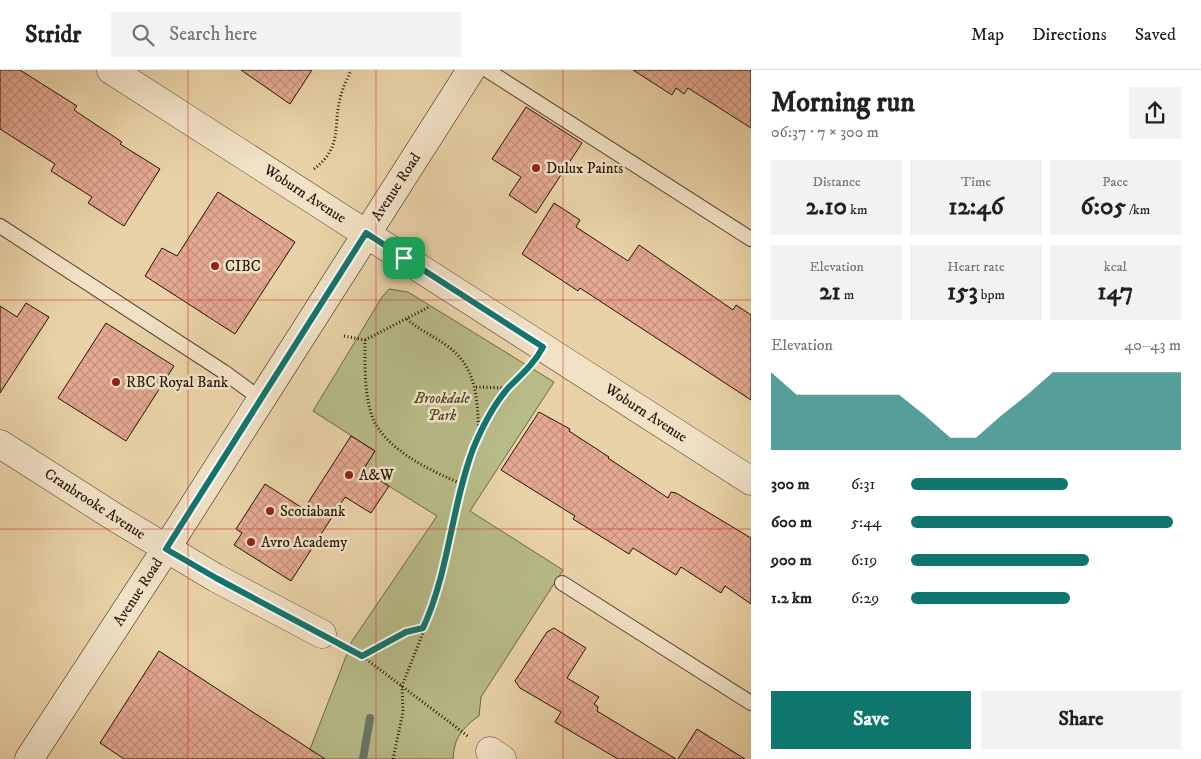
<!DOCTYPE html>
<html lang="en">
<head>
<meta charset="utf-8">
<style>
	:root { --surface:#fff; --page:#f2f2f2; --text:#202124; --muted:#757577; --line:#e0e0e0; --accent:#0f766e }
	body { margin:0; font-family:"IM FELL DW Pica",serif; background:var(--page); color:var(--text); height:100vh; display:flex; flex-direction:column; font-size:19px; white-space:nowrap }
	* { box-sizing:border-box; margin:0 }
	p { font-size:16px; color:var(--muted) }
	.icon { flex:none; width:28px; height:28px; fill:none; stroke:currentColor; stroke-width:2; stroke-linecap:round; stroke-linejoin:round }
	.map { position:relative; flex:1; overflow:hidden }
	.sheet { display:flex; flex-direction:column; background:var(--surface); width:450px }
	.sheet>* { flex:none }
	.pin { position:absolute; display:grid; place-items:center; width:42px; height:42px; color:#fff; margin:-21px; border-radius:10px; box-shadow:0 2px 8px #0006 }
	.round { display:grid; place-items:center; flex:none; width:52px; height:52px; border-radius:0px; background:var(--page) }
	.summary { display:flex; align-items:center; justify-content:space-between; height:85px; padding:0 20px }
	h1 { font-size:28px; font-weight:800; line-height:38px }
	.figures { display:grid; grid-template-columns:repeat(3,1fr); gap:8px; height:85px; padding:5px 20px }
	.figures div { display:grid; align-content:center; border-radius:0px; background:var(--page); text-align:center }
	.figures b { font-size:25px; font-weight:800 }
	.figures small { font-size:14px; font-weight:400 }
	.figures p { font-size:14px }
	.chart { height:140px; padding:10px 20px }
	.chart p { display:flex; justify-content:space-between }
	.chart svg { width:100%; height:90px; margin-top:5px; fill:var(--accent); opacity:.7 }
	.cta { display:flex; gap:10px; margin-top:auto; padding:10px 20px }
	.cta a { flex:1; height:58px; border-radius:0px; background:var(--accent); color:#fff; font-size:20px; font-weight:800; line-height:58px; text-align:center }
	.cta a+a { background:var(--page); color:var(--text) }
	ul { padding:0 20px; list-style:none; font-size:16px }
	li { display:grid; grid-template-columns:80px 60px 1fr; align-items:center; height:38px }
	li i { height:12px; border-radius:6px; background:var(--accent) }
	header { display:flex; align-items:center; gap:30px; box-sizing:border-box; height:70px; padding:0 25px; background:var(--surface); border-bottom:1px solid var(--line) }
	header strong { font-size:24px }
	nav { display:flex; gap:28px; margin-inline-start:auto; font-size:18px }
	.search { width:350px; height:45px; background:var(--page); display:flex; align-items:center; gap:12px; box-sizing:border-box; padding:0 18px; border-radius:0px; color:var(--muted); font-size:19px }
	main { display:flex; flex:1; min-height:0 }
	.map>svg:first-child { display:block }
	.park { fill:#b7bb87; stroke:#6f6747 }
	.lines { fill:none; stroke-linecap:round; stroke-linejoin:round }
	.stream { stroke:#6a7569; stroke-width:8 }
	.building { fill:url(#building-cross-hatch); stroke:#271307 }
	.lane-casing { stroke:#58432f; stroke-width:16 }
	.street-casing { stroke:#58432f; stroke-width:29 }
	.secondary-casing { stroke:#271307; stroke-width:29 }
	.path { stroke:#271307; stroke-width:3; stroke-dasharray:1 2.5; stroke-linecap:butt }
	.lane { stroke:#f1e2c6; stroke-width:14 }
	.street { stroke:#f1e2c6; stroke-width:28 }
	.secondary { stroke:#f1e2c6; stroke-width:28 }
	.route-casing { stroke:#fff; stroke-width:10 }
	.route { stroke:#0f766e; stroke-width:6 }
	.grid { fill:none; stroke:#d62828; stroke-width:1; stroke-opacity:0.55 }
	.poi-dot { fill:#8f2418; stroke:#f1e2c6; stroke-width:2 }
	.labels { text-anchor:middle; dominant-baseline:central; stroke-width:5; stroke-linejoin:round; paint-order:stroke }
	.poi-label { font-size:15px; fill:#271307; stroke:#f1e2c6; text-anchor:start }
	.street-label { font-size:15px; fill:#271307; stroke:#f1e2c6 }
	.park-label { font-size:15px; font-style:italic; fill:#52452d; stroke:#f1e2c6 }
</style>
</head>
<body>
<header>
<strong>Stridr</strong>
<div class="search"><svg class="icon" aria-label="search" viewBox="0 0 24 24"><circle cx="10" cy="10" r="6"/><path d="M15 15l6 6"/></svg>Search here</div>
<nav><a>Map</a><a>Directions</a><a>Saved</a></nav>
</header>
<main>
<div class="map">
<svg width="751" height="689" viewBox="0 0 751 689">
	<defs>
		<pattern id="building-cross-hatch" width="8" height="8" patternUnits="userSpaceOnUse" patternTransform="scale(1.25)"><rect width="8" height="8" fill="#e5a993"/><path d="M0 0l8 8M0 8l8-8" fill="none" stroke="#c4917d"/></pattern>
	</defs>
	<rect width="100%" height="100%" fill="#e9d2a7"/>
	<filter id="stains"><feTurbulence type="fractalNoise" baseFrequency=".004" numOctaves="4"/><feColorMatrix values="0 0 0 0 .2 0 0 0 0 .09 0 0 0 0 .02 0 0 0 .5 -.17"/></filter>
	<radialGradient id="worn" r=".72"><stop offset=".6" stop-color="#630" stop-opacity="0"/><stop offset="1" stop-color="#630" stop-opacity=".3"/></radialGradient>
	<path class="park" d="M389 219 408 222 554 312 470 441 563 500 481 627 479 646C462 658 454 668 453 689H303L310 679 352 571 437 446 363 400 375 381 313 341 382 227Z"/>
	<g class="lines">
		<path class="stream" d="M363 689 370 648"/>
	</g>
	<path class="building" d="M0 0H20L77 36 74 40 122 72 120 74 160 99 124 156 88 133 92 127 51 101 55 94 0 59Z
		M241 0H312L290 34Z
		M633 0H751V58L688 18 684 24 676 18 672 25Z
		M526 37 582 73 536 143 509 125 521 107 492 89Z
		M218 122 295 172 235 264 145 206 162 178 177 186Z
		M554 133 580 150 576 157 628 191 639 175 733 240 736 235 751 245V330L580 218 578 221 522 184Z
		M26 233 49 247 0 323V236L17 247Z
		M106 253 174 296 126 371 58 328Z
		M539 342 570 359 569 361 609 387 608 388 668 428 671 422 676 423 751 468V534L725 516 721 523 681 497 676 505 633 478 629 484 573 449 575 446 501 400Z
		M351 366 375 381 363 400 389 416 371 443 345 427 291 511 234 475 242 463 236 459 265 414 304 439Z
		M554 558 586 578 567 608 599 627 594 634 598 637 597 641 676 689H618L555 652 561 642 520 618 515 611 547 562Z
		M159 581 325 689H124L100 673Z
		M697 659 745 689H678Z"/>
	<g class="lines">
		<g class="lane-casing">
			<path id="lane" d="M487 0 751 169
				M0 156 224 302 261 329
				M562 513 751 633"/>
		</g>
		<g class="street-casing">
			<path id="street" d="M111 0 751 411
				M0 374 116 448 216 508 322 564
				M490 681 502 689"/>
		</g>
		<g class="secondary-casing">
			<path id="secondary" d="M29 689 166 479 471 0"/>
		</g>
		<path class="path" d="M314 99C344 76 332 56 341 25 343 17 348 8 351 0
			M407 249C419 260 432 265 446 275 478 297 477 330 479 365
			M344 266 365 270C365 294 364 319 371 343 381 378 431 401 462 414
			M365 270 429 237
			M476 317 508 318
			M345 577 362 586 469 667
			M362 586 406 562 423 558
			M393 689 403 642 402 616 435 532 462 414 473 380 487 348 508 318 528 300"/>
		<use href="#lane" class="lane"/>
		<use href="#street" class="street"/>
		<use href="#secondary" class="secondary"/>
	</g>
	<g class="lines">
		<g class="route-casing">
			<path id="route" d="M366 163 543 277C534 294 522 304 509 317 493 335 482 357 473 379 451 438 449 502 423 558L406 562 362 586 216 508 166 479Z"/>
		</g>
		<use href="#route" class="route"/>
	</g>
	<path class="grid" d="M188 0V689M376 0V689M563 0V689M0 230H751M0 459H751"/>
	<g class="poi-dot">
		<circle cx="536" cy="98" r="5"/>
		<circle cx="215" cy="196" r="5"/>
		<circle cx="116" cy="312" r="5"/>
		<circle cx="349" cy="405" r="5"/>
		<circle cx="270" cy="441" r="5"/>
		<circle cx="251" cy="472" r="5"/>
	</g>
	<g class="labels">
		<g class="poi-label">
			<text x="546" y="98">Dulux Paints</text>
			<text x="225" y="196">CIBC</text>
			<text x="126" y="312">RBC Royal Bank</text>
			<text x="359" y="405">A&amp;W</text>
			<text x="280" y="441">Scotiabank</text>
			<text x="261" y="472">Avro Academy</text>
		</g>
		<g class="street-label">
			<text transform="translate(396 117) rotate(-57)">Avenue Road</text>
			<text transform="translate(305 124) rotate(33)">Woburn Avenue</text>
			<text transform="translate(646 343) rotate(33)">Woburn Avenue</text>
			<text transform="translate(95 434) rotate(33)">Cranbrooke Avenue</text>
			<text transform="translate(138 522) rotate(-57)">Avenue Road</text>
		</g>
		<g class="park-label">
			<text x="442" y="328">Brookdale<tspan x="442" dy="17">Park</tspan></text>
		</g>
	</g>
	<rect width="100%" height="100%" filter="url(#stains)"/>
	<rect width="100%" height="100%" fill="url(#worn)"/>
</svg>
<div class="pin" style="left:404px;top:188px;background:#1e9e55"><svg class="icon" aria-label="arrive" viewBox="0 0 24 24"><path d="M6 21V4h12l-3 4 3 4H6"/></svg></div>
</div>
<section class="sheet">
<div class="summary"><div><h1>Morning run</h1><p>06:37 · 7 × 300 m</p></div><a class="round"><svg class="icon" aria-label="share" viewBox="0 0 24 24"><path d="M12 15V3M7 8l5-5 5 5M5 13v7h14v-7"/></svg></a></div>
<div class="figures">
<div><p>Distance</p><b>2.10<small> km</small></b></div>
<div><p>Time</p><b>12:46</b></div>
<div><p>Pace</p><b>6:05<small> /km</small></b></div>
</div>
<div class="figures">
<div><p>Elevation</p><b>21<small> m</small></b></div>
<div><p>Heart rate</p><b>153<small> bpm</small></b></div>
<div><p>kcal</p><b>147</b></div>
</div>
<div class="chart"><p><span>Elevation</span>40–43 m</p>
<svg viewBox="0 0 160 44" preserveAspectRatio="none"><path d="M0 44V6L10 17L20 17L30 17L40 17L50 17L60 27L70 38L80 38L90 27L100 17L110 6L120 6L130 6L140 6L150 6L160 6V44z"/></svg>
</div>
<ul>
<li><b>300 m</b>6:31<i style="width:58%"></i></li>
<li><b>600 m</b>5:44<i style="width:97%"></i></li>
<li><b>900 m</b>6:19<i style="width:66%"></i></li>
<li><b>1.2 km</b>6:29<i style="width:59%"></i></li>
</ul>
<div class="cta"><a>Save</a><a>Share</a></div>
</section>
</main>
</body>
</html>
